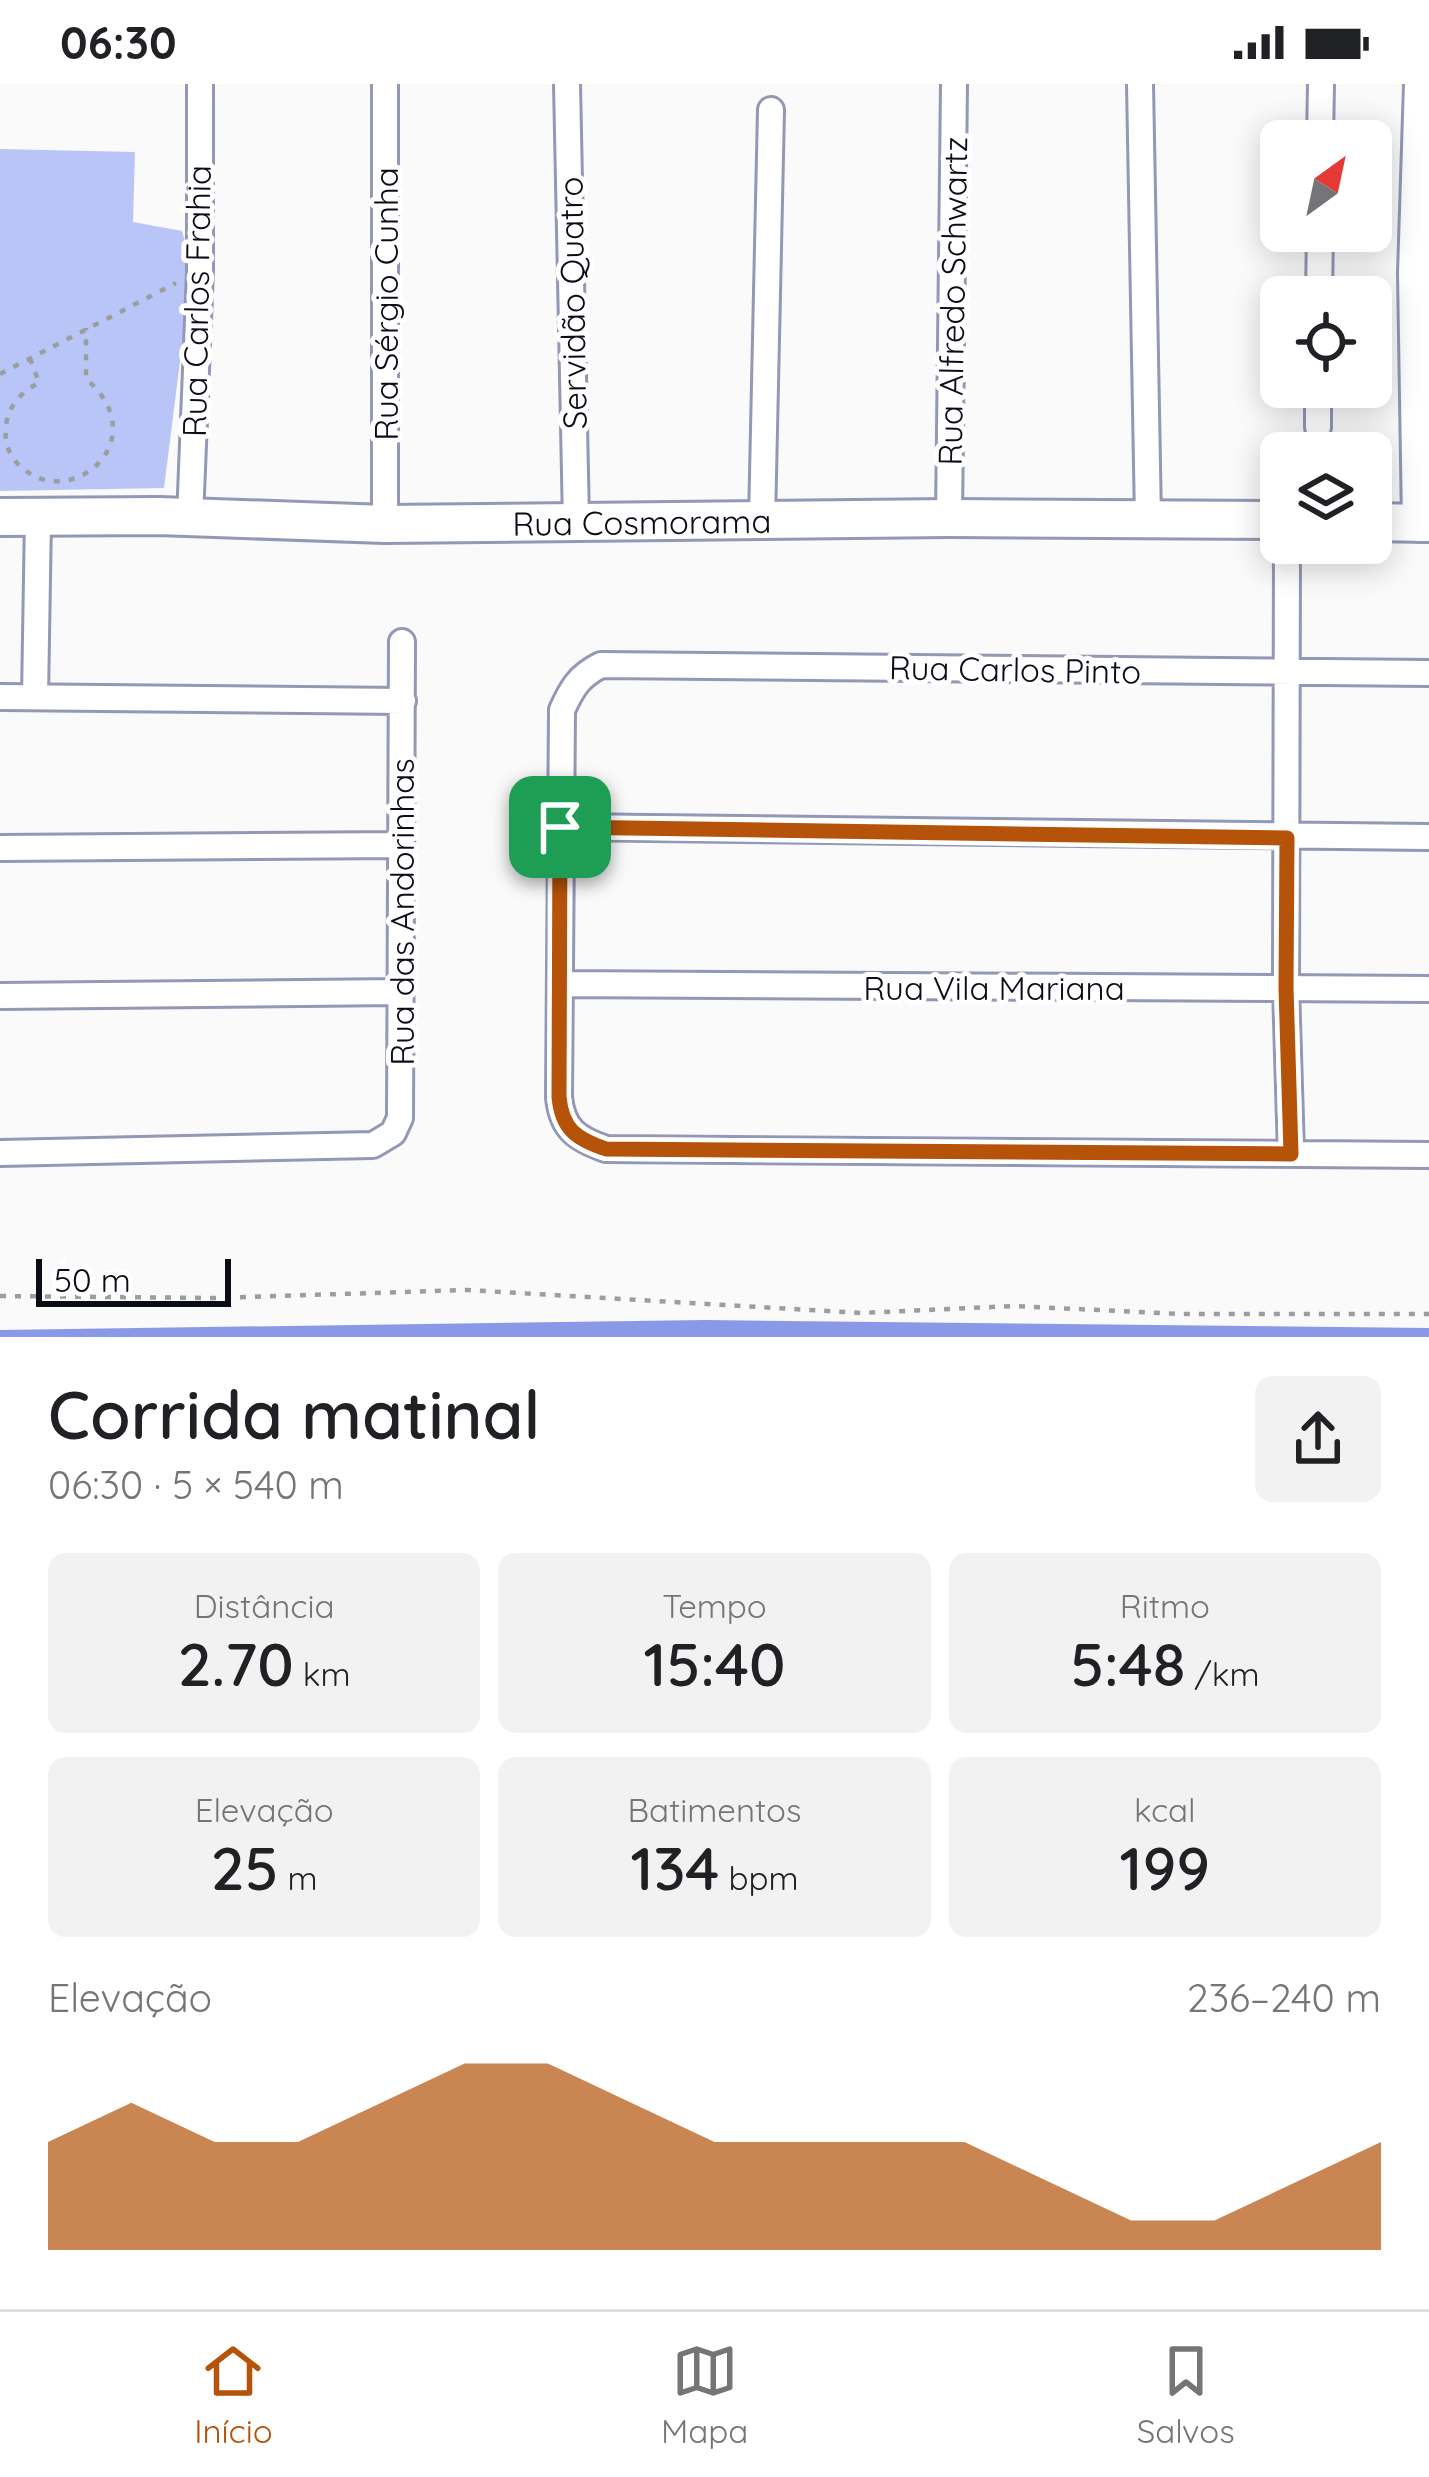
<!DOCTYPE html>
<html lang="pt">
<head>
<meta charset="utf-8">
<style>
	:root { --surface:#fff; --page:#f2f2f2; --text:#202124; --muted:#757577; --line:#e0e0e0; --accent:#b45309 }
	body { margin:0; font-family:Quicksand,sans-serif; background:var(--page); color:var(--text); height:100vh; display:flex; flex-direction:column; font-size:45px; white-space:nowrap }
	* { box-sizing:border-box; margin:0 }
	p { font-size:39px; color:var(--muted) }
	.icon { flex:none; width:66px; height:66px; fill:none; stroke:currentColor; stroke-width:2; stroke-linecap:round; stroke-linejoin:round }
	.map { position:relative; height:1253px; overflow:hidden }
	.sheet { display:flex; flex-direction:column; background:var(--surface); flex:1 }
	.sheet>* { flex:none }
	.needle { width:78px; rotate:33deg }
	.fabs { position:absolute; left:1260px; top:36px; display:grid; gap:24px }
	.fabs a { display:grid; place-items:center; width:132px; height:132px; border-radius:18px; background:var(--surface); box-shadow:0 6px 30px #0003; font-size:60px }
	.scale { position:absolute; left:36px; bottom:30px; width:195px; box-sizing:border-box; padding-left:12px; border:6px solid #0a0c16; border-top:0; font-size:33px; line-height:42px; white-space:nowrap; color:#0a0c16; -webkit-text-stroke:9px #fff; paint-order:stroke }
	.pin { position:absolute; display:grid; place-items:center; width:102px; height:102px; color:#fff; margin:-51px; border-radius:24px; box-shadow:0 6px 18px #0006 }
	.round { display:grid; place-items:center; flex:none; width:126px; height:126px; border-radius:18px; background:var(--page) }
	.overview { display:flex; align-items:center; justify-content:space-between; height:204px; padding:0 48px }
	h1 { font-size:66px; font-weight:600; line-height:90px }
	.metrics { display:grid; grid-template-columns:repeat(3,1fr); gap:18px; height:204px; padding:12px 48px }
	.metrics div { display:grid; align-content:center; border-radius:18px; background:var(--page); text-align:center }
	.metrics b { font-size:60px; font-weight:600 }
	.metrics small { font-size:33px; font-weight:400 }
	.metrics p { font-size:33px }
	.chart { height:336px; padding:24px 48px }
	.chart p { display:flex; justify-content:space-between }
	.chart svg { width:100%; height:216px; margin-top:12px; fill:var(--accent); opacity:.7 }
	.status { display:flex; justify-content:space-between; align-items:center; height:84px; padding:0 60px; background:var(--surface); direction:ltr }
	.status svg { height:33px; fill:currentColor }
	.menu { display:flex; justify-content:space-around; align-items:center; height:168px; border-top:3px solid var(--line); background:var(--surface); font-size:33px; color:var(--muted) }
	.menu a { display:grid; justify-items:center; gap:6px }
	.menu .on { color:var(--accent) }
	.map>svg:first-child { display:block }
	.green { fill:#b9c5f6 }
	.water { fill:#8a99e7 }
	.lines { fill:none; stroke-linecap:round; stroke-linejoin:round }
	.street-casing { stroke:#9298b5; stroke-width:30 }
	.secondary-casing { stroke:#9298b5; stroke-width:42 }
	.path { stroke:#9c9da1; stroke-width:4.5; stroke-dasharray:6 9; stroke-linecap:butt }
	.street { stroke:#fff; stroke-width:24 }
	.secondary { stroke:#fff; stroke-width:36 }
	.route-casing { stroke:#fff; stroke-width:24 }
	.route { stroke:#b45309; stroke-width:15 }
	.labels { text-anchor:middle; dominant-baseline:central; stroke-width:10; stroke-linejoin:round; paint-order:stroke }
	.street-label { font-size:33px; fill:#0a0c16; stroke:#fff }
</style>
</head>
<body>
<div class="status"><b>06:30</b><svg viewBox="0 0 49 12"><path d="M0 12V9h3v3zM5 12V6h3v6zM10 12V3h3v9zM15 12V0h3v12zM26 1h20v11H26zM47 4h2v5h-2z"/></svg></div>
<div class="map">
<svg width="1429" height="1253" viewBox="0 0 1429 1253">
	<rect width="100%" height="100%" fill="#fafafa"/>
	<path class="green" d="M0 65 135 68 133 138 182 147 192 182 164 404 0 407Z"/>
	<path class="water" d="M705 1236 1429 1244V1253H0V1246Z"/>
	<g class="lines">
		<g class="street-casing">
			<path id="street" d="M385 0V440
				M567 0 576 438
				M1140 0 1148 435
				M1320 57 1321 0
				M1319 213 1320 147
				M1318 343V303
				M190 434 200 187V0
				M949 434 954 0
				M762 437 771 26
				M1287 459 1286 904 1291 1069
				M1429 589 601 581C579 592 572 604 562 626L559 1013C562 1045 577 1055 606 1065L1429 1071
				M0 613 403 617
				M35 613 38 434
				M560 743 1429 753
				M0 764 401 761
				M560 900 1429 905
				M0 912 399 908
				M0 1069 373 1061 393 1049 400 1034 402 558"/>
		</g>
		<g class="secondary-casing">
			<g id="secondary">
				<path id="s1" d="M0 433 159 432 385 440 949 434 1281 436"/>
				<path d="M1371 438 1429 439"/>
				<path d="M1421 439 1417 189 1423 0"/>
			</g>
		</g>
		<path class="path" d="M30 274 39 299C22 307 9 321 6 341 4 357 8 371 20 382 71 430 157 355 86 295V244
			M0 290 176 199
			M0 1212 214 1214 467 1206 861 1229 1014 1222 1182 1230H1429"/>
		<use href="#street" class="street"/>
		<use href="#secondary" class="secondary"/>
	</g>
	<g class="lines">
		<g class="route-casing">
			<path id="route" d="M560 743 1287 754 1286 904 1291 1070 606 1065C576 1055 562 1045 559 1013Z"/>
		</g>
		<use href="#route" class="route"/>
	</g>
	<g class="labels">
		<g class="street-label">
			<text transform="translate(196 217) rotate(-89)">Rua Carlos Frahia</text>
			<text transform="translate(952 217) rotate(-89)">Rua Alfredo Schwartz</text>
			<text transform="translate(572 219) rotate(-91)">Servidão Quatro</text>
			<text transform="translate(385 220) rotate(-90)">Rua Sérgio Cunha</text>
			<text stroke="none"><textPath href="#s1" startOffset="642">Rua Cosmorama</textPath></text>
			<text transform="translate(1015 585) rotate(1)">Rua Carlos Pinto</text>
			<text transform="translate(401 828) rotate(-90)">Rua das Andorinhas</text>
			<text x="994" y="903">Rua Vila Mariana</text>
		</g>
	</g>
</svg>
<div class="fabs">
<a><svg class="needle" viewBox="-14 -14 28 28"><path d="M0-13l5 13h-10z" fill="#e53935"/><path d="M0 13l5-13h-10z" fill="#757577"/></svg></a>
<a><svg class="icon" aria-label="locate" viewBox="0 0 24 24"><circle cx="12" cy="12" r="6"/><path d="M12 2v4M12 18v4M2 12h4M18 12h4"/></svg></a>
<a><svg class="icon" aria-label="layers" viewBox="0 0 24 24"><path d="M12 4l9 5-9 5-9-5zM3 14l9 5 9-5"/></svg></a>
</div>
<div class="scale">50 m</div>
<div class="pin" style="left:560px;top:743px;background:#1e9e55"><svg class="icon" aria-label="arrive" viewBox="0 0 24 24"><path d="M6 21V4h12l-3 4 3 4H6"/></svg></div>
</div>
<section class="sheet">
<div class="overview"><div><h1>Corrida matinal</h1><p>06:30 · 5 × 540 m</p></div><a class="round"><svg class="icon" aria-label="share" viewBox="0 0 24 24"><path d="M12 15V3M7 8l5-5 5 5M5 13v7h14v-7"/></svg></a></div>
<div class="metrics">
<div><p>Distância</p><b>2.70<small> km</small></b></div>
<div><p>Tempo</p><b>15:40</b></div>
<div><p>Ritmo</p><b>5:48<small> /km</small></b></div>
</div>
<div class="metrics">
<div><p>Elevação</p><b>25<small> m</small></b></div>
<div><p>Batimentos</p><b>134<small> bpm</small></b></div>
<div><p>kcal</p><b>199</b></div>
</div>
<div class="chart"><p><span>Elevação</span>236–240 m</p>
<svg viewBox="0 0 160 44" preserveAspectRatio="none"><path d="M0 44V22L10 14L20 22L30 22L40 14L50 6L60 6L70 14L80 22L90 22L100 22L110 22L120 30L130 38L140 38L150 30L160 22V44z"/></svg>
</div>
</section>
<nav class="menu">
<a class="on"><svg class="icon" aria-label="home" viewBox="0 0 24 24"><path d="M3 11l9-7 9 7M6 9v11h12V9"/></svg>Início</a>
<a><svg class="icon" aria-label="map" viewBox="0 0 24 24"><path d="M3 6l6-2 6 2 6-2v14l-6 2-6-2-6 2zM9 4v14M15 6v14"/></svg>Mapa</a>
<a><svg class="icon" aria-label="saved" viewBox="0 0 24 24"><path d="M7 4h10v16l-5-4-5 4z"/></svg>Salvos</a>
</nav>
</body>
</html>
